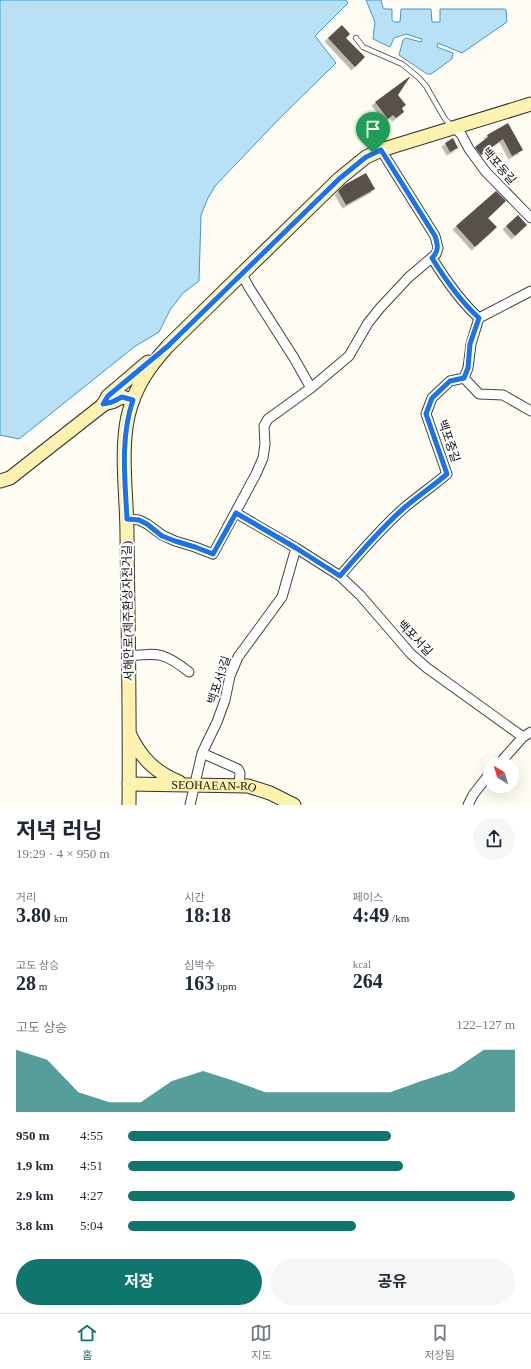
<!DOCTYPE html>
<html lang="ko">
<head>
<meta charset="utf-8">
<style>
	:root { --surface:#fff; --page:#f6f6f7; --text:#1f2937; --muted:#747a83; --line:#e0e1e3; --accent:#0f766e }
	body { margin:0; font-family:"Times New Roman","Noto Sans KR",serif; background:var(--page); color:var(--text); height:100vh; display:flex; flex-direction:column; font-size:15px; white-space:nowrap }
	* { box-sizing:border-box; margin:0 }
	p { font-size:13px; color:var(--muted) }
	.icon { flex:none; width:22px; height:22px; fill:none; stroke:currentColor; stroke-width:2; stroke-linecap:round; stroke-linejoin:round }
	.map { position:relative; height:805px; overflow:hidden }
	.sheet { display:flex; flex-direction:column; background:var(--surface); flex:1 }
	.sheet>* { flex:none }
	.needle { width:26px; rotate:322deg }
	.tools { position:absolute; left:483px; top:757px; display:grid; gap:8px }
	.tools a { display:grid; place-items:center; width:36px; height:36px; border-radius:50%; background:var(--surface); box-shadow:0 4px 16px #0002; font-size:20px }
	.pin { position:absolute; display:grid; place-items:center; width:34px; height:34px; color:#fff; margin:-41px -17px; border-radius:50% 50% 50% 0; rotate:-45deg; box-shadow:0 0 4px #0007 }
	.pin .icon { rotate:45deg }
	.round { display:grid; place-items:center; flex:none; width:42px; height:42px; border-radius:21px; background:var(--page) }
	.head { display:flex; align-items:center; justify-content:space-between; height:68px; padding:0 16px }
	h1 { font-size:22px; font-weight:700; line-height:30px }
	.figures { display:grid; grid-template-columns:repeat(3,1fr); gap:6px; height:68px; padding:4px 16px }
	.figures div { display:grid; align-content:center }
	.figures b { font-size:20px; font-weight:700 }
	.figures small { font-size:11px; font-weight:400 }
	.figures p { font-size:11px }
	.chart { height:112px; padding:8px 16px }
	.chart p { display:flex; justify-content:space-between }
	.chart svg { width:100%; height:72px; margin-top:4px; fill:var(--accent); opacity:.7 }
	.primary-button { display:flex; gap:8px; margin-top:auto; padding:8px 16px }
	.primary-button a { flex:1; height:46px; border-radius:24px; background:var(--accent); color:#fff; font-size:16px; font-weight:700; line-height:46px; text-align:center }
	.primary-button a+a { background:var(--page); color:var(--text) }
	ul { padding:0 16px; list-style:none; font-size:13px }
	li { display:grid; grid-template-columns:64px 48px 1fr; align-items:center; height:30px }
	li i { height:10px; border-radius:5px; background:var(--accent) }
	.tab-bar { display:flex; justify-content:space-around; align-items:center; height:56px; border-top:1px solid var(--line); background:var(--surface); font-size:11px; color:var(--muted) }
	.tab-bar a { display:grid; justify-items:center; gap:2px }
	.tab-bar .active { color:var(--accent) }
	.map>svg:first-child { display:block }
	.water { fill:#b8e1f6; stroke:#4098cc }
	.building { fill:#59514c; filter:url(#shadow) }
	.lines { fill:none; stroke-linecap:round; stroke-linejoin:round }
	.lane-casing { stroke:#434343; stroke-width:6 }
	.street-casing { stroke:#434343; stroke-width:11 }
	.secondary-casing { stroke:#323232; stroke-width:15 }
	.lane { stroke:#fff; stroke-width:4.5 }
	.street { stroke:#fff; stroke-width:9 }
	.secondary { stroke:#fdf2b0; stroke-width:13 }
	.route-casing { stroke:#fff; stroke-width:8 }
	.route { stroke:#1a73e8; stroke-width:5 }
	.labels { text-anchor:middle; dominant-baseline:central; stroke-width:4; stroke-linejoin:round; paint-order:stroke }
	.street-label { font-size:12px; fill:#101010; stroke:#fff }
</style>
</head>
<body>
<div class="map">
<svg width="531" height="805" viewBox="0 0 531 805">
	<defs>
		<filter id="shadow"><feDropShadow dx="-3.5" dy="3.5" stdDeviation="0" flood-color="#0004"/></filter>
	</defs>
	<rect width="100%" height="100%" fill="#fffcf3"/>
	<path class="water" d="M0 0H346L348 3 315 36 336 63 281 117 216 185 208 198 201 215 199 281 183 293 170 310 159 332 134 347 19 439 0 435Z
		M366 0H381L383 8 385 9H392V20L394 22H400L401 9H431L432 22H440V9H505L506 10 507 22 462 53 438 43 437 47 453 53 452 59 431 74H427L399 55 403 40 406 38 421 42 422 39 406 34 394 38 390 47 373 39 375 22Z"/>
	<path class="building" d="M342 25 350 34 346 38 365 57 355 67 328 38Z
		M409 77H410L398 95 406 105 402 108 404 112 396 118 393 115 388 119 375 102Z
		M508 123 523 150 512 156 503 139 481 155 475 147 488 137 487 135Z
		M453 138 458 148 450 152 445 143Z
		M366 173 375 189 346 205 338 191 344 185Z
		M496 191 506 201 488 218 497 227 475 247 456 226Z
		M518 215 527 225 515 236 506 226Z"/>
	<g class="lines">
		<g class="lane-casing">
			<path id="lane" d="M356 38 363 47 402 64 419 78 426 86 445 119 452 126"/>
		</g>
		<g class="street-casing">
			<path id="street" d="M454 127 461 134 469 149 486 172 531 218
				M242 275 250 289 294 358 311 388
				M479 318 531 291
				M464 378 479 394 503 395 531 411
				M236 513 296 548 340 576 360 595 411 654 427 668 523 737
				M127 519 139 520 147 524 162 535 175 541 195 547 213 554 256 474 263 458 265 444 264 426 268 419 311 388 349 356 368 323 380 308 409 277 436 254 438 248 435 236 381 150
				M340 576C360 553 380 529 404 508 418 496 433 486 447 474L426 414 432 398 450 381 464 378 468 368 471 344 479 318C460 301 445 279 432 258
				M128 656C159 653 164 652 189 672
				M202 753 238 769 240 773 239 785
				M499 764 523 737 531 732
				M190 805 202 753 217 722 225 700 230 676 238 657 282 597 296 548
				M468 805 473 795 490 773"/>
		</g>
		<g class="secondary-casing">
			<g id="secondary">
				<path d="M103 404 112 402 122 397 133 400"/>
				<path d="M0 481 10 478 103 405 108 396 148 362"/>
				<path d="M130 735C141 758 155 772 179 782"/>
				<path id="s1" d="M129 784 248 786 270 793 294 805"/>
				<path d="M129 805C130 715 128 625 127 535 127 497 120 452 128 416 135 387 148 368 168 346L339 179 366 157 381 150 531 104"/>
			</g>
		</g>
		<use href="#lane" class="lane"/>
		<use href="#street" class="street"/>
		<use href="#secondary" class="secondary"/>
	</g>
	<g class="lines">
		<g class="route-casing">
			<path id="route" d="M381 150 435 236C438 245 439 251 432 258 445 279 460 301 479 318L470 344 468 368 464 378 450 381 432 398 426 414 447 474C433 486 418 496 404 508 380 529 360 553 340 576L296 548 236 513 213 554 195 547 175 541 162 536 147 524 139 520 127 519C125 480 120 438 133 400L122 397 112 402 103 404 108 396 168 346 339 179 366 157Z"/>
		</g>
		<use href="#route" class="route"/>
	</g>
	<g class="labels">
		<g class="street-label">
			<text transform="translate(499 166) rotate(49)">백포동길</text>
			<text transform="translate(449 441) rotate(71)">백포중길</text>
			<text transform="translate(128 611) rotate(-91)">서해안로(제주환상자전거길)</text>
			<text transform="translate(415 638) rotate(46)">백포서길</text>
			<text transform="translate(219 680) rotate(-72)">백포서3길</text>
			<text stroke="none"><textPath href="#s1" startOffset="85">SEOHAEAN-RO</textPath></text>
		</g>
	</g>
</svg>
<div class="tools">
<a><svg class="needle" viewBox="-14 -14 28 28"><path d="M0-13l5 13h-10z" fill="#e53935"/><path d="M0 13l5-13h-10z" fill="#747a83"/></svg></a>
</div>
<div class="pin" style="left:373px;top:153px;background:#1e9e55"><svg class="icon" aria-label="arrive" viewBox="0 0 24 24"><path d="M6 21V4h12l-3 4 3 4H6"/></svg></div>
</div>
<section class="sheet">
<div class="head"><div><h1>저녁 러닝</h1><p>19:29 · 4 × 950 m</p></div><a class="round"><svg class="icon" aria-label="share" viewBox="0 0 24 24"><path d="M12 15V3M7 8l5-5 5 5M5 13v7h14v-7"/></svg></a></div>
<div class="figures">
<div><p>거리</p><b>3.80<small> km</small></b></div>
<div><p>시간</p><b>18:18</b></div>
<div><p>페이스</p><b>4:49<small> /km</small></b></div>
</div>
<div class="figures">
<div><p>고도 상승</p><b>28<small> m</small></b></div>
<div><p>심박수</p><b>163<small> bpm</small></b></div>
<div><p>kcal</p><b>264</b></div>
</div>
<div class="chart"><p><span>고도 상승</span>122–127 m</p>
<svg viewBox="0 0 160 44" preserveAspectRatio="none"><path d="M0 44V6L10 12L20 32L30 38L40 38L50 25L60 19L70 25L80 32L90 32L100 32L110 32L120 32L130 25L140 19L150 6L160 6V44z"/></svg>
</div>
<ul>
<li><b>950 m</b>4:55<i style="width:68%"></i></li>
<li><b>1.9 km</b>4:51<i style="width:71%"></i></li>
<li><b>2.9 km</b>4:27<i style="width:100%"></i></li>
<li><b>3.8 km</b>5:04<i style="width:59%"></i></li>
</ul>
<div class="primary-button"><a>저장</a><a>공유</a></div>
</section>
<nav class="tab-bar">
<a class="active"><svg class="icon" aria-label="home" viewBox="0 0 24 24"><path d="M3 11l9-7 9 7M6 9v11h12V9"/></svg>홈</a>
<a><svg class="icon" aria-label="map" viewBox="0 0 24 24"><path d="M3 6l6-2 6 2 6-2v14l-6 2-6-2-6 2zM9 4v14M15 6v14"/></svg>지도</a>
<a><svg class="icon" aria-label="saved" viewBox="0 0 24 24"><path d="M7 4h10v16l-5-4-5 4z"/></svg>저장됨</a>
</nav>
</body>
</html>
